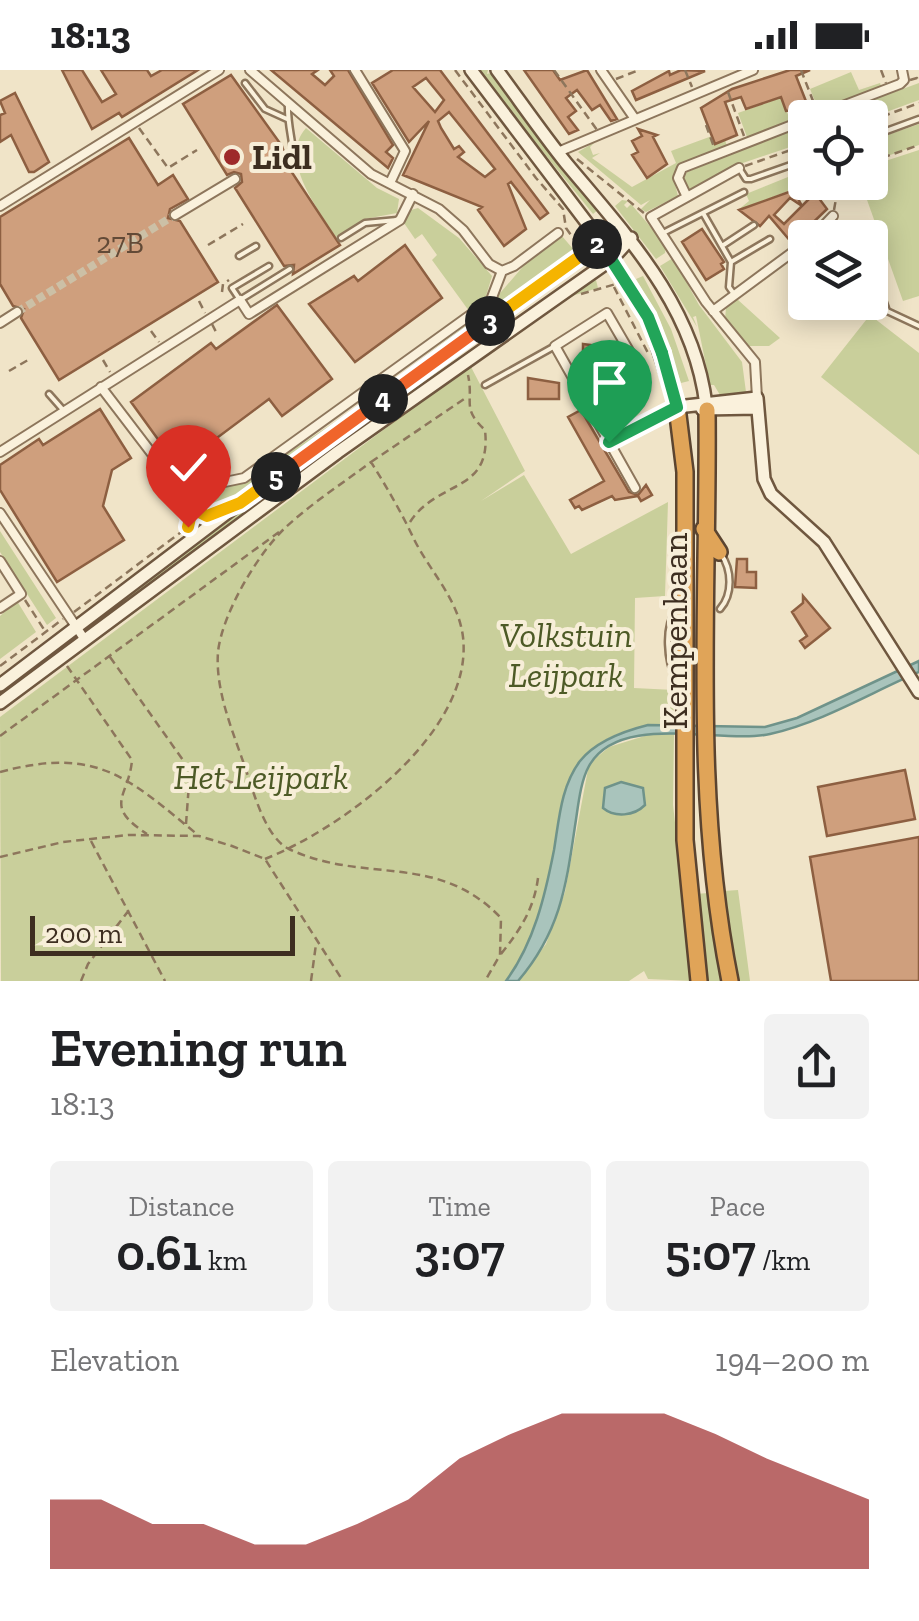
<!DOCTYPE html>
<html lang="en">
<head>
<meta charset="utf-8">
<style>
	:root { --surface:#fff; --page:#f2f2f2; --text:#202124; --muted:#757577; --accent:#9e2a2b }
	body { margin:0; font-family:"Zilla Slab",serif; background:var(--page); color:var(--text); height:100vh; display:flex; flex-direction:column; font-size:38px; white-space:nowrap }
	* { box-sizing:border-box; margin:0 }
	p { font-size:32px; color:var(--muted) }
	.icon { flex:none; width:55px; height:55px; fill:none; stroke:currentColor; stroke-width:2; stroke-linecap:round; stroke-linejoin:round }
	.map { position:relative; height:911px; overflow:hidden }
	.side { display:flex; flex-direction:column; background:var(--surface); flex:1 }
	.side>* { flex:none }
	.controls { position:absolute; left:788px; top:30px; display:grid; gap:20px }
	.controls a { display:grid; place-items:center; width:100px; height:100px; border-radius:10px; background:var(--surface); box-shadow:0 5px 25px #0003; font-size:50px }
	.scale { position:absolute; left:30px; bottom:25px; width:265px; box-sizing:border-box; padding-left:10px; border:5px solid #3d2e20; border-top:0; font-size:28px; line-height:35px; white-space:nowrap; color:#3d2e20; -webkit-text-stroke:8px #f7eed8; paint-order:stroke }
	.pin { position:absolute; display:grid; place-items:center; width:85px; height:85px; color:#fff; margin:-102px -42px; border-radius:50% 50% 50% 0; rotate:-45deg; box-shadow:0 0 10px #0007 }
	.pin .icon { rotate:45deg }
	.km { position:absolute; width:50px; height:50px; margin:-25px; border-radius:50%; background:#222; color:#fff; font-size:28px; line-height:50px; text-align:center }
	.round { display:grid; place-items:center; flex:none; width:105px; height:105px; border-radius:10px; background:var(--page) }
	.summary { display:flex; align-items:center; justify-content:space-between; height:170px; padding:0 50px }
	h1 { font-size:55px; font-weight:600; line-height:75px }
	.metrics { display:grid; grid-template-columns:repeat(3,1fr); gap:15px; height:170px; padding:10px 50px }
	.metrics div { display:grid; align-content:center; border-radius:10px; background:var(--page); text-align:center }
	.metrics b { font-size:50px; font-weight:600 }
	.metrics small { font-size:28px; font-weight:400 }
	.metrics p { font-size:28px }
	.chart { height:280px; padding:20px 50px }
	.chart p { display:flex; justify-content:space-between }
	.chart svg { width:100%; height:180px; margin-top:10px; fill:var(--accent); opacity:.7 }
	.status { display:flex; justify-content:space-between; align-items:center; height:70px; padding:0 50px; background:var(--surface); direction:ltr }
	.status svg { height:28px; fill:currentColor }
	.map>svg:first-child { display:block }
	.green { fill:#c9cf9b }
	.water { fill:#a9c4bc; stroke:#6f938a; stroke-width:2.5 }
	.building { fill:#cf9f7d; stroke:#8d5f41; stroke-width:2.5; fill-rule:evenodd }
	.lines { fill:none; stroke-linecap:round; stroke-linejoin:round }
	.street-tunnel { stroke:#ccc0a6; stroke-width:8; stroke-dasharray:8 4; stroke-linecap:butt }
	.lane-casing { stroke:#8d765c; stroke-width:9 }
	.street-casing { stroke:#8d765c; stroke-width:12 }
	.secondary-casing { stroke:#6f573f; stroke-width:16 }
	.highway-casing { stroke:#5b4430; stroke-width:20 }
	.path { stroke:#8d765c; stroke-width:2.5; stroke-dasharray:8 5; stroke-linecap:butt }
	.lane { stroke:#faf1dc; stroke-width:4 }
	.street { stroke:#faf1dc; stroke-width:8 }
	.secondary { stroke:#faf1dc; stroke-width:11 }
	.highway { stroke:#e0a458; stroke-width:15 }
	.split-1-casing { stroke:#fff; stroke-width:20 }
	.split-2-casing { stroke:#fff; stroke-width:20 }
	.split-3-casing { stroke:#fff; stroke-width:20 }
	.split-4-casing { stroke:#fff; stroke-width:20 }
	.split-5-casing { stroke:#fff; stroke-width:20 }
	.split-6-casing { stroke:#fff; stroke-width:20 }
	.split-1 { stroke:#22a559; stroke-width:12 }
	.split-2 { stroke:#22a559; stroke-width:12 }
	.split-3 { stroke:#f5b400; stroke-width:12 }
	.split-4 { stroke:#f0652b; stroke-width:12 }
	.split-5 { stroke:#f0652b; stroke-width:12 }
	.split-6 { stroke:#f5b400; stroke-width:12 }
	.poi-dot { fill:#9e2a2b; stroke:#f7eed8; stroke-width:4 }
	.labels { text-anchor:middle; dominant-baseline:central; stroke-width:8; stroke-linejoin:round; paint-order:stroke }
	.number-label { font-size:30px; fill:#624a37 }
	.poi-label { font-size:35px; font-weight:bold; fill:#3d2e20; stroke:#f7eed8; text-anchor:start }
	.street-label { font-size:35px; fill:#3d2e20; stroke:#f7eed8 }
	.park-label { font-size:35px; font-style:italic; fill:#4d5a26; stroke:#f7eed8 }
</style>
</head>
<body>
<div class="status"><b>18:13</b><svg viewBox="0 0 49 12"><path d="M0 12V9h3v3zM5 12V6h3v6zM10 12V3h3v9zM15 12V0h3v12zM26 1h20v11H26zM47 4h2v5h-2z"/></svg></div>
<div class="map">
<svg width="919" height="911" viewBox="0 0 919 911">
	<rect width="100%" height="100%" fill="#f0e4c8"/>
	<path class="green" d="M477 0H488L487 4 490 3 599 139 593 144Z
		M851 2 859 20 880 13 882 18 819 41 810 19Z
		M919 13V30L870 48 826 47Z
		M780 25 789 47 800 46 799 42 814 37 816 43 747 67 738 43 780 28Z
		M919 54V75L870 92V71Z
		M805 55V72L734 96 688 120 683 109 687 102Z
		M306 58 377 118 399 129 397 143 365 149 336 167C318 139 278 89 306 58Z
		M712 66 715 73 725 70 727 76 677 98 673 106 678 126 646 142 641 139 650 130 641 135 578 82 595 72 590 77 593 85 600 83 592 88 632 117 676 93 671 81Z
		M919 80V226L903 231 861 113 870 112V96Z
		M805 94V110L799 117 738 140 749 131 746 124 793 105 791 98Z
		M622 130 628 131 624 135 627 138 631 134 666 175 665 183 656 189 615 136Z
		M418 138 459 168 492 206 486 226 469 241 432 190 437 185 422 164 415 169 404 153 411 140Z
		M561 165 574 180 562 190 224 435 206 440 196 433 203 423 260 402 351 341 483 243 526 193Z
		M673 188 699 235 742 292 746 322 720 325 714 315H710L696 246 693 247 697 257 660 196Z
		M581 189 584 194 503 249 468 279 104 549 100 544Z
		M643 206 671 259 689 311 681 313 660 250 636 209Z
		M596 210 598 218 575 225 517 259 71 590 69 587 516 256Z
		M737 229 780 268 769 276H744L725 249 726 238Z
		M870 245 919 283V385L821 307Z
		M470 295 525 401 481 431 524 405 571 484 668 432 665 526 635 528 634 618 674 620 673 656C561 652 565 738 546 820 538 852 526 885 506 911H1L0 647Z
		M0 461 56 548 47 555 0 482Z
		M17 531 36 562 0 589V546Z
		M651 664H674L673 735 693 911 648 909 644 901 629 911H518L546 874 565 822 589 694 609 677Z
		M738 820 750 911H736L724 821Z
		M709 823 721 911H706L694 824Z"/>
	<path class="water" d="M919 591V602C870 623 823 652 770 664 722 675 619 641 589 696 580 712 578 738 575 756 566 817 560 862 518 911H506C534 873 545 826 554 780 559 750 561 716 580 691 596 671 624 661 648 655L765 657 797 648Z
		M621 712 643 718 645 735C634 746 615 748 603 738L605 718Z"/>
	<path class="building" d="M62 0H82L102 32 116 24 101 0H147L151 6 162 0H198L122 47 119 43 92 59Z
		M271 0H318L312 4 325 15 334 6 330 0H348L393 75 386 82 393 88 388 98Z
		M393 0H440L548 143 540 149 511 112 508 114 526 159 504 176 478 140 482 137 403 105 429 51 409 72 372 13ZM426 8 444 30 435 42 413 17ZM449 42 495 99 485 107 458 87 464 82 459 76 454 79 441 58 438 51Z
		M524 0H553L560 10 587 0 617 49 611 51 600 35 592 40 577 20 566 28 576 41 568 47 578 60 569 64Z
		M681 0 705 1 636 30 632 21 669 1 670 5Z
		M790 0H810L796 6 809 39 786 41 781 27 746 39 741 27 725 32 737 65 715 74 701 38 732 19Z
		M231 5 282 76 289 98 340 175 293 204 294 195 284 196 235 118 242 112 241 104 234 102 227 105 183 34Z
		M15 23 49 92 34 102H29L11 65 0 72V45L5 43 0 31Z
		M638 59 657 65 653 67 667 94 647 108 632 85 638 82 632 71 642 66Z
		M129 68 158 115 173 105 188 129 170 139 168 148 180 151 218 212 59 310 21 248 24 239 13 236 0 214V147Z
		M809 115 827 139 792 173 769 146 760 156 739 140 800 118 795 123 802 136 790 128 774 145 784 154 809 129 801 121Z
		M702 159 724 192 721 194 724 199 706 210 682 172Z
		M405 175 442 228 355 292 309 234 354 206 358 211Z
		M277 235 332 309 282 346 269 329 178 397 131 332 211 273 216 279Z
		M583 274 614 278V295H583Z
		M528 308 559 313V329H528Z
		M100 339 131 388 112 400 103 436 124 470 57 512 0 420V395L39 369 43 375Z
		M581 340 629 422 638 425 646 415 652 425 641 431 638 426 615 430 612 426 582 440 579 436 575 438 570 430 604 411 568 347Z
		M737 489H747V502H756V518L735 517Z
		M803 526 830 558 805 578 800 571 807 566 792 542 803 533Z
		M905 700 915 749 827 766 818 717Z
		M919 767V911H831L810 787Z"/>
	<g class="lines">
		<path class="street-tunnel" d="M17 242 175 145"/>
		<g class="lane-casing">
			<path id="lane" d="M245 13 265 39 287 49
				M288 34C287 56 294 72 294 96
				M870 67 919 49
				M739 98 746 109H751L805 90
				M703 143 731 192 729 217 734 224
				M661 164 744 122
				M341 168 365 153 397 150
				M722 176 754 155
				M239 186 256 176
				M731 192 770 169
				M269 196 232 218 240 230 290 199
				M870 207 877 213 887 241 919 256
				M485 315 555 276
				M49 324 64 341
				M720 539C733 524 732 500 721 484
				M676 610C667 590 664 558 676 540"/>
		</g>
		<g class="street-casing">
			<path id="street" d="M250 0 371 104 439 139 463 160 489 194 502 201
				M355 0 405 81 390 113
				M601 0 635 49
				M811 48 900 14 904 10 902 0
				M558 82 753 0
				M739 98 651 147 706 232 755 292 757 328
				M687 127 678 108 682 98 805 50
				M0 136 219 0
				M175 145 235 109
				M812 168 833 146
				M502 201 514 196 558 163
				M713 241 805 173
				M0 253 17 242
				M101 317 195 440 207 446 222 440
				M609 372 676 337
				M0 382 240 230 249 244 400 150 413 124
				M635 418 555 276 607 243 643 305
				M185 425 196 418 244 408 491 230 502 201
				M0 443 85 570
				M0 491 21 524 0 538"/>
		</g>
		<g class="secondary-casing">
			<path id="secondary" d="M471 0 587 153 648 247 677 337
				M497 0C520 31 542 63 566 93 627 166 694 236 706 335
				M677 337 757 328 764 409 771 424 824 472 919 622
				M702 339 757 338
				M0 615 240 433 583 183 600 172 631 168
				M0 633 338 382 612 189 631 168"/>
		</g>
		<g class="highway-casing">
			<path id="highway" d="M677 337 685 402V770L699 911
				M707 340C709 530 692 722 730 911
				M704 459 719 482"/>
		</g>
		<path class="path" d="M455 0 536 108 563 139 566 158 578 175
			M554 0 597 60
			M685 0 692 17
			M801 0 815 36
			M881 0 886 13
			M616 9 639 0
			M910 10 917 8 919 13
			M728 22 744 66
			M870 51 919 33
			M706 55 714 77
			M139 58 168 98 197 80
			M577 89 645 144
			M870 92 919 75
			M745 96 805 75
			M834 140 839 112
			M208 175 243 154
			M614 217 649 285
			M222 222 223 214 229 210
			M581 224 616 214
			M199 231 205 243
			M212 254 217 264
			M151 261 159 272
			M103 290 110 302
			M9 301 28 290
			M371 392 467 327
			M410 452C438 409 492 424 485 360 461 338 474 332 468 305
			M25 530 45 561
			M74 542 188 457 190 448
			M110 587 190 700
			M0 596 63 549
			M67 596 132 690C129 727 102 735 147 764
			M0 666 279 462
			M0 702C97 676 127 707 198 765
			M186 754 190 700 251 718
			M91 771 165 911
			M0 787 63 772 128 765 199 766 232 776 265 789 343 911
			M265 789C343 758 474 662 463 567 458 527 428 500 412 465 400 440 386 416 371 392 343 413 312 433 286 457 258 483 222 544 218 582 215 622 234 664 246 700 254 724 266 768 289 779 366 815 437 781 501 848L500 885 485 911
			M501 884C520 860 534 839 538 808
			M81 911 88 894 129 840
			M311 911 316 874"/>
		<use href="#lane" class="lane"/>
		<use href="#street" class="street"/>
		<use href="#secondary" class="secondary"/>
		<use href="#highway" class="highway"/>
	</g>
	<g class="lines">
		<g class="split-1-casing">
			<path id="split-1" d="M609 372 677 337 662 283"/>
		</g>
		<g class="split-2-casing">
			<path id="split-2" d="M597 174 600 172 648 247 662 283"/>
		</g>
		<g class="split-3-casing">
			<path id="split-3" d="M490 251 597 174"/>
		</g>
		<g class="split-4-casing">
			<path id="split-4" d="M383 329 490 251"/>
		</g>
		<g class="split-5-casing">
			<path id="split-5" d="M276 407 383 329"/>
		</g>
		<g class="split-6-casing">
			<path id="split-6" d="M188 457 190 448 180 432 185 425 195 440 207 446 240 433 276 407"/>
		</g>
		<use href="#split-1" class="split-1"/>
		<use href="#split-2" class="split-2"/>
		<use href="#split-3" class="split-3"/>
		<use href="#split-4" class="split-4"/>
		<use href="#split-5" class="split-5"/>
		<use href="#split-6" class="split-6"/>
	</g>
	<circle class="poi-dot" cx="232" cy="87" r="10"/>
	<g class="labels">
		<g class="number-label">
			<text x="120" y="173">27B</text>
		</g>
		<g class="poi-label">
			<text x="252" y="87">Lidl</text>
		</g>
		<g class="street-label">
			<text transform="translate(675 561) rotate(-90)">Kempenbaan</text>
		</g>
		<g class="park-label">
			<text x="566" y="565">Volkstuin<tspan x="566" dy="40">Leijpark</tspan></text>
			<text x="261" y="707">Het Leijpark</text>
		</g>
	</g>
</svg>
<div class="controls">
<a><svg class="icon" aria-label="locate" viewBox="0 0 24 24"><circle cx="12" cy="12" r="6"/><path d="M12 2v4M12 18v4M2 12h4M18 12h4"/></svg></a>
<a><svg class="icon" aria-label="layers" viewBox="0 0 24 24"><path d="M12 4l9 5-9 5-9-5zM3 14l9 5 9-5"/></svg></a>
</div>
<div class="scale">200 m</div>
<div class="pin" style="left:609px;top:372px;background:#1e9e55"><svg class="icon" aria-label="arrive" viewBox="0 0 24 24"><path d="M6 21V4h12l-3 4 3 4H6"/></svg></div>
<div class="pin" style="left:188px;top:457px;background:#d93025"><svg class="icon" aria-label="check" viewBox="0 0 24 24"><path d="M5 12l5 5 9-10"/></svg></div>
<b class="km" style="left:597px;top:174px">2</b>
<b class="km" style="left:490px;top:251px">3</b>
<b class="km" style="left:383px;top:329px">4</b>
<b class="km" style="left:276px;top:407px">5</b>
</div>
<section class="side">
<div class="summary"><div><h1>Evening run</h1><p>18:13</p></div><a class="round"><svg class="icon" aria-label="share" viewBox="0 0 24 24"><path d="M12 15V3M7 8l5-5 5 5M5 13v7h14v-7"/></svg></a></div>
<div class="metrics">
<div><p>Distance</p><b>0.61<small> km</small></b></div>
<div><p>Time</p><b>3:07</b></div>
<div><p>Pace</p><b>5:07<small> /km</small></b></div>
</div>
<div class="chart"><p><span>Elevation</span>194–200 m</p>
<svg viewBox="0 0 160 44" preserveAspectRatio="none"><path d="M0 44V27L10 27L20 33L30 33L40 38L50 38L60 33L70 27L80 17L90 11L100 6L110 6L120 6L130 11L140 17L150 22L160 27V44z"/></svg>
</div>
</section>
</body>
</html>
